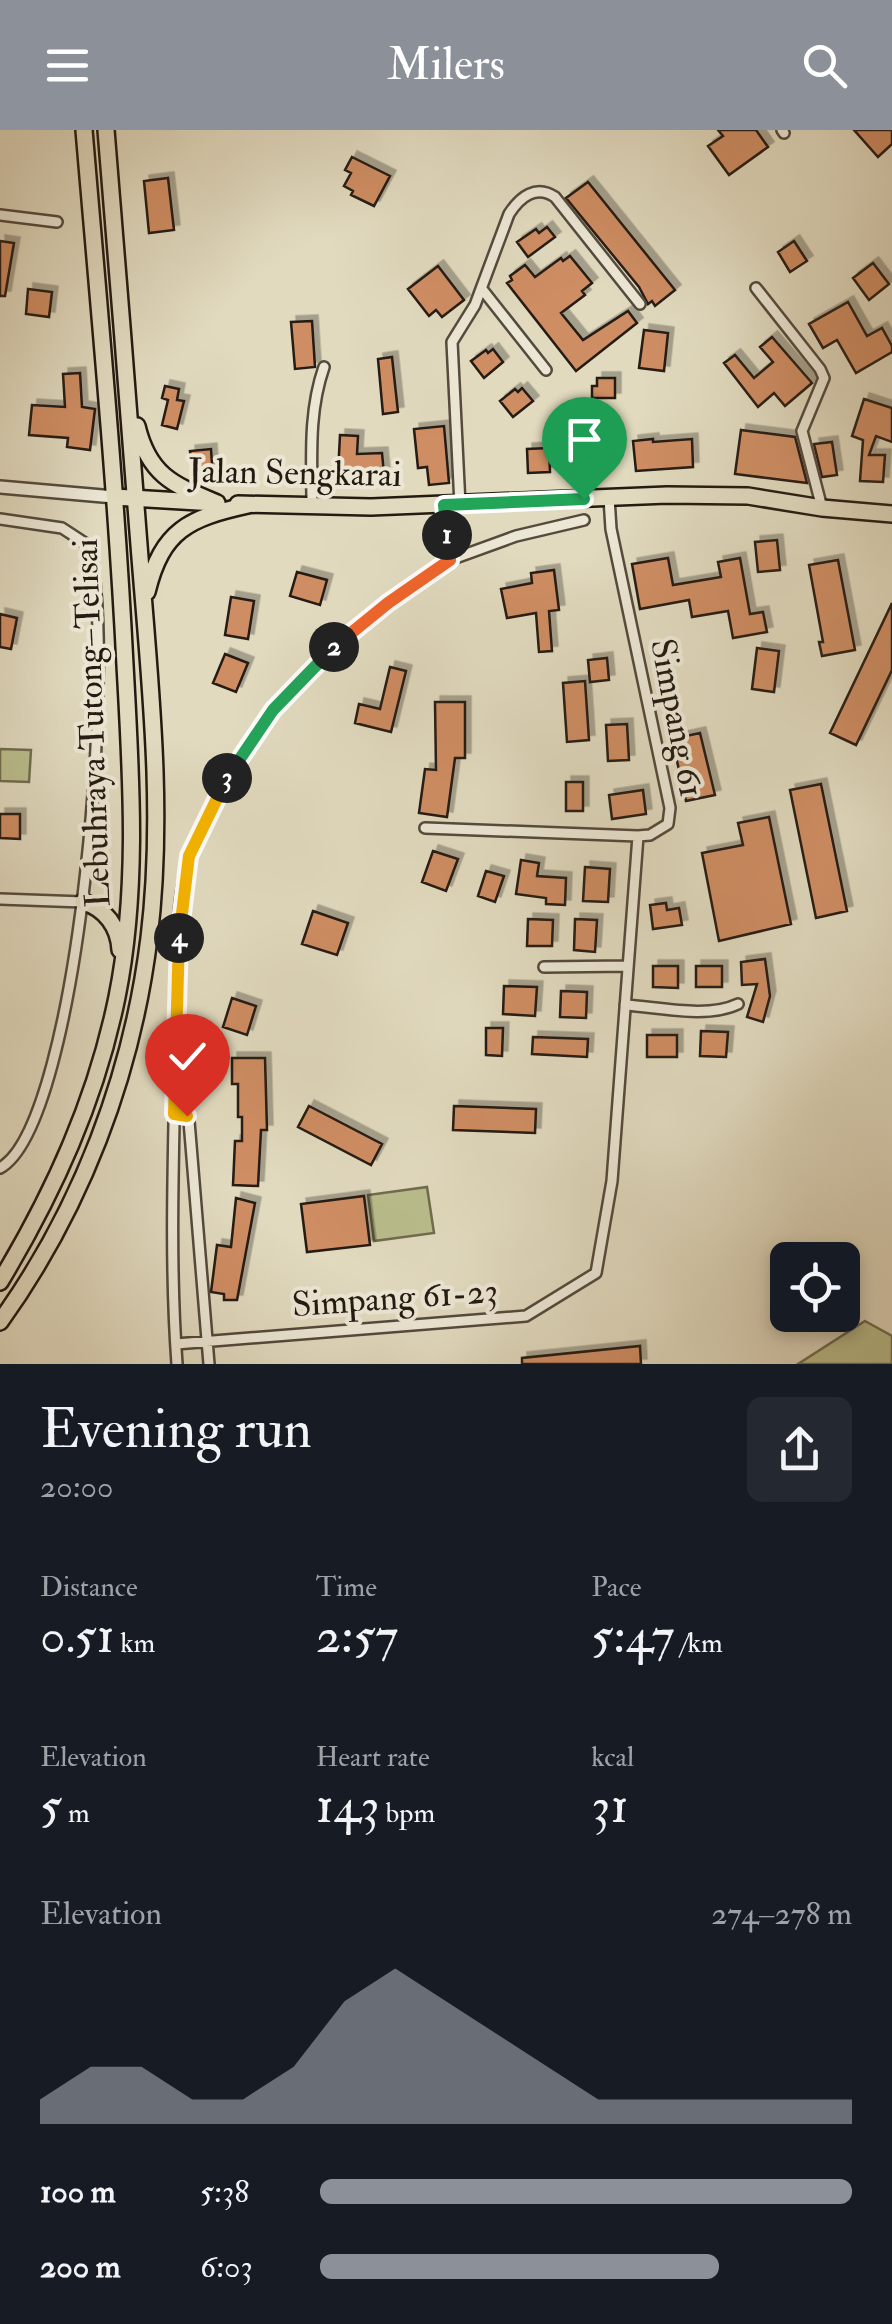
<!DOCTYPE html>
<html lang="en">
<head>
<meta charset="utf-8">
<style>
	:root { --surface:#171b24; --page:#242831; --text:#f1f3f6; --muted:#9ea1a6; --accent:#8c9099 }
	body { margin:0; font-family:"IM FELL Double Pica",serif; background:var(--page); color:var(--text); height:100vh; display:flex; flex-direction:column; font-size:38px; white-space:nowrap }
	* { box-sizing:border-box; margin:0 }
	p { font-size:32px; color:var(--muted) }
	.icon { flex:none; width:55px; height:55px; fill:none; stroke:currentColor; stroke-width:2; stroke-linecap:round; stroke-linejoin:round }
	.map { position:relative; height:1234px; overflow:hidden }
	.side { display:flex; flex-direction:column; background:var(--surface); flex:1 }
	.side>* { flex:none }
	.controls { position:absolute; left:770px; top:1112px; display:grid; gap:20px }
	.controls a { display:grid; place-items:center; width:90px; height:90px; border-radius:15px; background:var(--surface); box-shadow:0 5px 15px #0003; font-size:50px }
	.pin { position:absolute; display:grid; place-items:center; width:85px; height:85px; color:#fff; margin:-102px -42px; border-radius:50% 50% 50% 0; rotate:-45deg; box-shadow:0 0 10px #0007 }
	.pin .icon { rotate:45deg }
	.km { position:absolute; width:50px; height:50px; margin:-25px; border-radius:50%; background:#222; color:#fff; font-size:28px; line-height:50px; text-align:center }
	.round { display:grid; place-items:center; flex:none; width:105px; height:105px; border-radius:15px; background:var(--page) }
	.head { display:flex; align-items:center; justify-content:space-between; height:170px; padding:0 40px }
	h1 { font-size:55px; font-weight:600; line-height:75px }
	.stats { display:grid; grid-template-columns:repeat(3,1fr); gap:15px; height:170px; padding:10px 40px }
	.stats div { display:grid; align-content:center }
	.stats b { font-size:50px; font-weight:600 }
	.stats small { font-size:28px; font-weight:400 }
	.stats p { font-size:28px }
	.chart { height:280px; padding:20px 40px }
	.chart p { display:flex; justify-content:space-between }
	.chart svg { width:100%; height:180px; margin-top:10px; fill:var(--accent); opacity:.7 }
	ul { padding:0 40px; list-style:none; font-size:32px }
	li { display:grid; grid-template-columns:160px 120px 1fr; align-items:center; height:75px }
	li i { height:25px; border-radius:12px; background:var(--accent) }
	header { display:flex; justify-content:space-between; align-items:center; height:130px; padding:0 40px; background:var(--accent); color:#fff; font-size:45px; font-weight:600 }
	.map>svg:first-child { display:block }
	.green { fill:#babd8c; stroke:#706c4f; stroke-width:2.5 }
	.building { fill:#cf8d64; stroke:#251a12; stroke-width:2.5; filter:url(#shadow) }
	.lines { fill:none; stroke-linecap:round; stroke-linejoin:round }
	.minor-casing { stroke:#544a3d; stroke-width:14 }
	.tertiary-casing { stroke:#544a3d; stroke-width:16 }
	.primary-casing { stroke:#251a12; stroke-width:20 }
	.trunk-casing { stroke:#251a12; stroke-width:20 }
	.minor { stroke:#ece7d5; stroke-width:9 }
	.tertiary { stroke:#ece7d5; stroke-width:11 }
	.primary { stroke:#e1dabf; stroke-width:15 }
	.trunk { stroke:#e1dabf; stroke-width:15 }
	.split-1-casing { stroke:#fff; stroke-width:20 }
	.split-2-casing { stroke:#fff; stroke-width:20 }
	.split-3-casing { stroke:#fff; stroke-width:20 }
	.split-4-casing { stroke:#fff; stroke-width:20 }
	.split-5-casing { stroke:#fff; stroke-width:20 }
	.split-1 { stroke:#22a559; stroke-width:12 }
	.split-2 { stroke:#f0652b; stroke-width:12 }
	.split-3 { stroke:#22a559; stroke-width:12 }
	.split-4 { stroke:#f5b400; stroke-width:12 }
	.split-5 { stroke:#f5b400; stroke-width:12 }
	.labels { text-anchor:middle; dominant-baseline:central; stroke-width:8; stroke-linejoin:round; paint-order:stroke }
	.street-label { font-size:35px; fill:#251a12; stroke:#ece7d5 }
</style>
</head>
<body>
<header><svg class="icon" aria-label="menu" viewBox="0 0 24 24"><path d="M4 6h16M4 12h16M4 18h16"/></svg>Milers<svg class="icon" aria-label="search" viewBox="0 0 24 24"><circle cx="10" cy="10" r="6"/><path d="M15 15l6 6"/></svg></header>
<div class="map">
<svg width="892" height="1234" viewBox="0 0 892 1234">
	<defs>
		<filter id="shadow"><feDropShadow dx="5.5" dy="-5.5" stdDeviation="0" flood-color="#0004"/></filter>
	</defs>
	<rect width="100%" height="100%" fill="#e1dabf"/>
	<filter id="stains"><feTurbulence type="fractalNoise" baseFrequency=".002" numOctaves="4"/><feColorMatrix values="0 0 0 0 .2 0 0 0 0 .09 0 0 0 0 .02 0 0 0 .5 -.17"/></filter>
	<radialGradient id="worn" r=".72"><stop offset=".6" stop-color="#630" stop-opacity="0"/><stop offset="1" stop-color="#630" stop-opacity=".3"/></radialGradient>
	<path class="green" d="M0 619 31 620 29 652 0 651Z
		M427 1057 434 1103 374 1111 368 1065Z
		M865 1191 892 1206V1234H798Z"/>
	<path class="building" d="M718 0H756L768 17 729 45 708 16 723 6Z
		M854 0H892V14L878 27Z
		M352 27 390 46 374 76 351 65 353 61 344 56 351 43 345 40Z
		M168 48 174 100 149 103 144 51Z
		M588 52 675 160 655 176 652 171 648 174 639 157 566 68Z
		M547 97 555 107 528 127 517 112 536 99 539 103Z
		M0 111 14 113 5 166H0Z
		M794 111 807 131 790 142 778 122Z
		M570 126 592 153 582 161 585 165 561 183 583 210 628 181 637 193 576 241 507 153 512 150 510 146 525 135 535 147 561 128 563 131Z
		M873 133 889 154 869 170 853 148Z
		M438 136 464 170 442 187 436 180 429 186 408 159Z
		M28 159 52 162 49 187 26 184Z
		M848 172 867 206 882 198 892 216V222L856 243 837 210 823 218 809 194Z
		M312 191 315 237 295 239 291 192Z
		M644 200 668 203 664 241 639 238Z
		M772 207 812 253 785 276 774 263 758 277 724 233 735 225 754 248 773 232 760 217Z
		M493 219 503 232 484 248 471 231 486 220 488 223Z
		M392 227 398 282 383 284 378 229Z
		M80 243 82 277 95 279 90 320 67 317 68 308 29 305 32 275 65 277 63 244Z
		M597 248H615V268H592V256H597Z
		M165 256 179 259 177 270 184 271 177 299 162 295 168 270 162 268Z
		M522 258 533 271 513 287 500 271 515 259 518 262Z
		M864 269 892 278V312L876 306 869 325H885L883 352 860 351 863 310 852 306Z
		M594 292H612V313L589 312V300H594Z
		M444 296 449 353 429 355 427 337 418 338 414 299Z
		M741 300 795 307 807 353 735 344Z
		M340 305 358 306 357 324 382 323 384 344H338Z
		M653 309V312L692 309 693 337 636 341 633 311Z
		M832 312 837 345 822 347 814 314Z
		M549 318 550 342 528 343 527 319Z
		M211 319 213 349 193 350 190 321Z
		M777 410 780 440 758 442 755 412Z
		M668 428 673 455 721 447 718 432 740 428 750 484 763 482 767 502 733 508 728 481 692 487 689 470 640 479 632 434Z
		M838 430 855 520 822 526 819 512H823L809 435Z
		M554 440 559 480 549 481 552 521 539 522 536 483 507 488 501 459 532 453 531 443Z
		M297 442 327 450 320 475 290 466Z
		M231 467 254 471 248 509 225 505Z
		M892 473V540L856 615 830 603Z
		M0 484 17 488 11 519 0 517Z
		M757 518 779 521 774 562 752 559Z
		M225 524 248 533 236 562 213 553Z
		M607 528 609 550 590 552 588 530Z
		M390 537 406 541 391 602 355 593 359 574 380 579Z
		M585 551 589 610 567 612 563 553Z
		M435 572H465V628H455L447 687 419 683 425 639 436 640Z
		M627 594 629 630 608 631 606 595Z
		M700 603 715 665 686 671 672 609Z
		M566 652H583V681H566Z
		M821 654 847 781 816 788 790 660Z
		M643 660 646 684 612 689 609 665Z
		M0 684H20V709L0 708Z
		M769 687 791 794 719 811 702 723 743 715 738 693Z
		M433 721 458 729 446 761 422 752Z
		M521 730 539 733 537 746 566 748 565 775 546 774V768L516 764Z
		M585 737 610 739 608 772 583 771Z
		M486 741 504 746 495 772 478 766Z
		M666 773 667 780 679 778 682 795 653 799 650 775Z
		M313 781 348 793 337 825 302 814Z
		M528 789 553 790 552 816H527Z
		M575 789 597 790 595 822 574 820Z
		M765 829 770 866 763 892 747 887 757 854 742 855 741 832Z
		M653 836H678V858L653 857Z
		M696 836H722V857H696Z
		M504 856 537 857 535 886 503 884Z
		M561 861 587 862 586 888 560 887Z
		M232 868 256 876 247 905 223 897Z
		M486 898H503L502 926 486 925Z
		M701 901 728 902 726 927 700 926Z
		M647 905H677V927H647Z
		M533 907 588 909 587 927 532 924Z
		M232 928H265L267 1000H261L258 1056 233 1055 235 1011H242V987H238V954H232Z
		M309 976 382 1014 371 1035 298 997Z
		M454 976 536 979 535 1003 453 1000Z
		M364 1066 370 1115 307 1122 301 1074Z
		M236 1068 255 1073 237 1170H224V1164L211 1162 217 1115 231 1117Z
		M640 1216 641 1234H522V1228Z"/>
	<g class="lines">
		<g class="minor-casing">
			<path id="minor" d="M782 0 784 3
				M0 85 57 92
				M756 158 820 239 824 248 802 301 822 378
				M482 159 546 240
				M460 375 452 212 475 175 509 84C520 67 536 54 555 67L640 174
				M312 376C312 329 308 283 324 237
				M0 389 62 398 88 415C118 503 81 994 0 1038
				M450 430 516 406 584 390
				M425 698 638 706 650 705 668 694 670 678 611 399 609 368
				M0 769 83 772
				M544 837 628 836
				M625 875C659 877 707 889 738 874
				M174 983H184L189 991 209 1234
				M176 1214 526 1186 596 1143 612 1051 638 706
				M177 1234C170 1138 173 1042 175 946 177 882 171 787 189 727 196 703 209 679 221 658 276 560 359 493 450 430L444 375"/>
		</g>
		<g class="tertiary-casing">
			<path id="tertiary" d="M0 357 114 367"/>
		</g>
		<g class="primary-casing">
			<path id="primary" d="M114 367 215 373
				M238 374 371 377 667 365 748 366 822 378 892 384"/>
		</g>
		<g class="trunk-casing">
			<path id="trunk" d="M137 296C149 346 174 355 217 373
				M147 462C162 400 189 388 248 375
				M83 772C105 778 119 797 120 820
				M0 1152C54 1062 96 970 117 867 139 758 131 645 125 535 116 356 99 178 84 0
				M0 1192C81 1079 132 946 149 808 165 679 149 544 139 415 129 277 117 138 106 0"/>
		</g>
		<use href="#minor" class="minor"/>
		<use href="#tertiary" class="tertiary"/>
		<use href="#primary" class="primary"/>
		<use href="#trunk" class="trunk"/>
	</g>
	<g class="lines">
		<g class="split-1-casing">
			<path id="split-1" d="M447 405 444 375 584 369"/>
		</g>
		<g class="split-2-casing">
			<path id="split-2" d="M334 517 388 473 450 430 447 405"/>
		</g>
		<g class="split-3-casing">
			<path id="split-3" d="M227 648 273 580 334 517"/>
		</g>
		<g class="split-4-casing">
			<path id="split-4" d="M179 808 189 726 227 648"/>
		</g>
		<g class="split-5-casing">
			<path id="split-5" d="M179 808 174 984 187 986"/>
		</g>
		<use href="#split-1" class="split-1"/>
		<use href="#split-2" class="split-2"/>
		<use href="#split-3" class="split-3"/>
		<use href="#split-4" class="split-4"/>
		<use href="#split-5" class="split-5"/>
	</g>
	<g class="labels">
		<g class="street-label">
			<text transform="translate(295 343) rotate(1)">Jalan Sengkarai</text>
			<text transform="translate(677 588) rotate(79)">Simpang 61</text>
			<text transform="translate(92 593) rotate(-92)">Lebuhraya Tutong–Telisai</text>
			<text transform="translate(395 1168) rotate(-4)">Simpang 61-23</text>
		</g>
	</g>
	<rect width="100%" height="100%" filter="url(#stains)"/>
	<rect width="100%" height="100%" fill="url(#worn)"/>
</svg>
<div class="controls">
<a><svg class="icon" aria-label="locate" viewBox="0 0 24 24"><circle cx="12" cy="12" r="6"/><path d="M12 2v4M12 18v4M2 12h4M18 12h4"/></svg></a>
</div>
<div class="pin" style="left:584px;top:369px;background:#1e9e55"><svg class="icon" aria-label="arrive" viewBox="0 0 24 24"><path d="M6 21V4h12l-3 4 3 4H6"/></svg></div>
<div class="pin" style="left:187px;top:986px;background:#d93025"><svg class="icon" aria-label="check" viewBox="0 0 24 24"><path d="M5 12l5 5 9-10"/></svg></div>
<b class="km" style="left:447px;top:405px">1</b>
<b class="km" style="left:334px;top:517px">2</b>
<b class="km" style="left:227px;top:648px">3</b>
<b class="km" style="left:179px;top:808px">4</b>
</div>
<section class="side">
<div class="head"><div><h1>Evening run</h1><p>20:00</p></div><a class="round"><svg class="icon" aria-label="share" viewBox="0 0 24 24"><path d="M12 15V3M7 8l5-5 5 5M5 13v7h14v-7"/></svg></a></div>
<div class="stats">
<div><p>Distance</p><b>0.51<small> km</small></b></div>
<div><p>Time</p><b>2:57</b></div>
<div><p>Pace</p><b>5:47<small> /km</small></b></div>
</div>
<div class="stats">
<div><p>Elevation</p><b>5<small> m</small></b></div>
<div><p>Heart rate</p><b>143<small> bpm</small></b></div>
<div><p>kcal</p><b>31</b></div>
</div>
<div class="chart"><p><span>Elevation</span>274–278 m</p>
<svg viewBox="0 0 160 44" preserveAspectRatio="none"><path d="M0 44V38L10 30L20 30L30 38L40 38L50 30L60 14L70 6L80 14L90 22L100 30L110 38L120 38L130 38L140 38L150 38L160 38V44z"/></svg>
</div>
<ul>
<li><b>100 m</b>5:38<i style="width:100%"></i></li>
<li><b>200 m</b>6:03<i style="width:75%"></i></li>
</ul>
</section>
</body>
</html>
